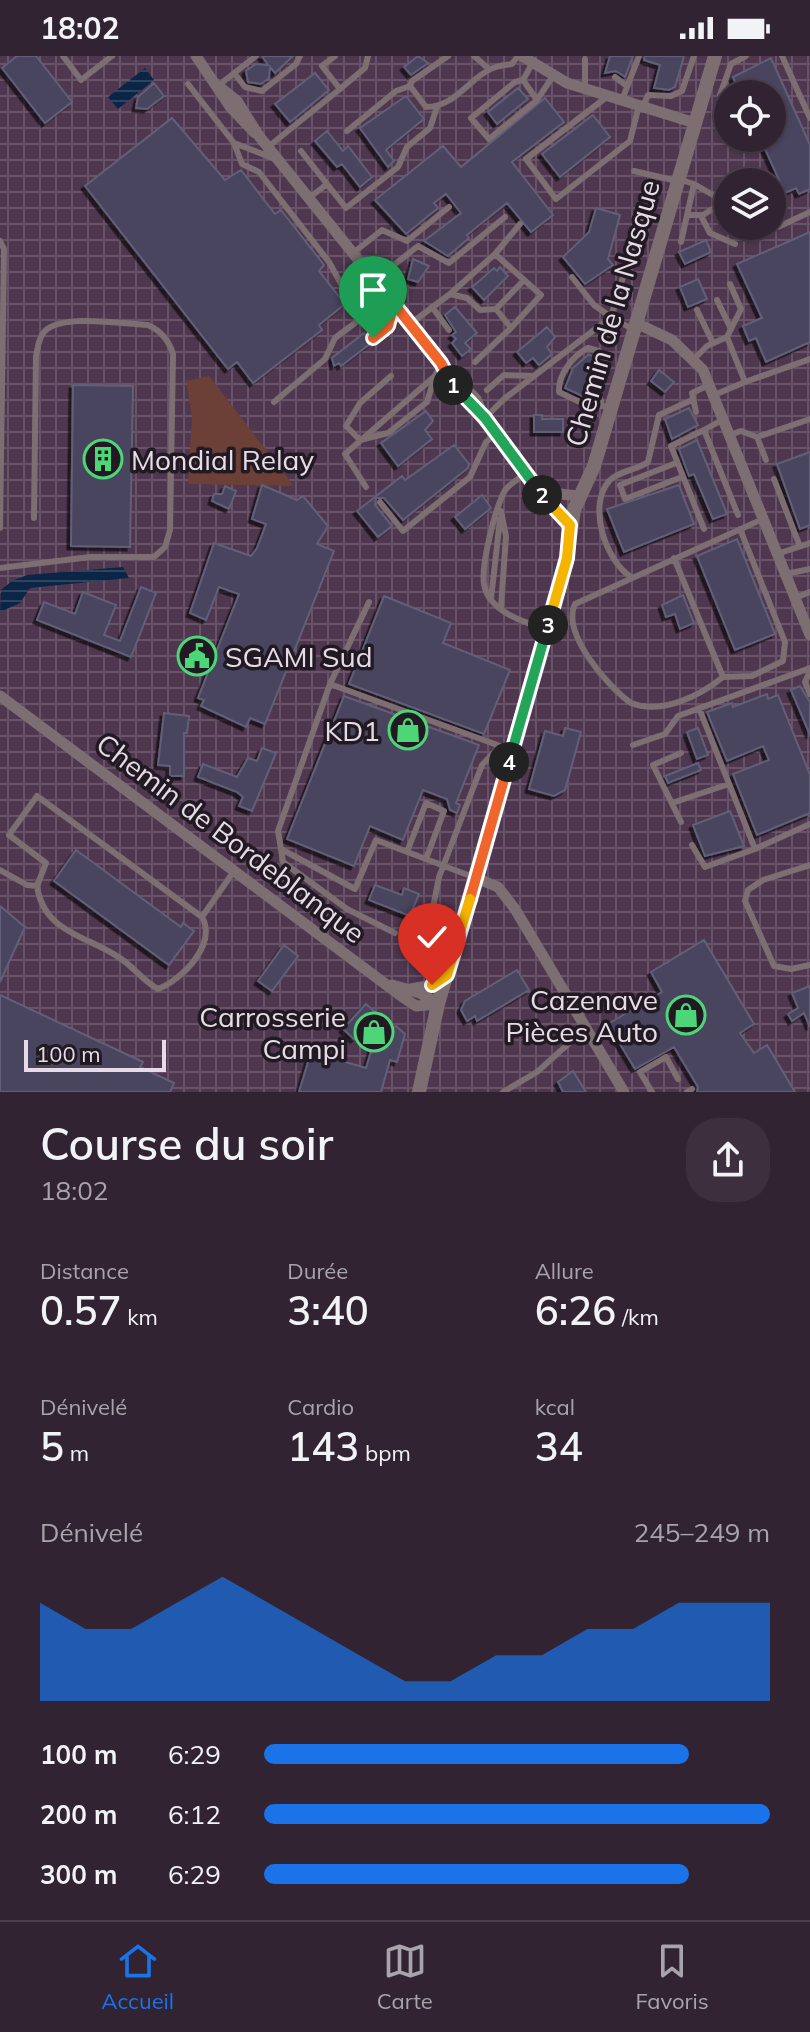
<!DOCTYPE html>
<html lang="fr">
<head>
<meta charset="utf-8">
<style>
	:root { --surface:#312332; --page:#3d2f3e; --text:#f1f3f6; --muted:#a8a4ac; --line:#4c404d; --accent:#1a73e8 }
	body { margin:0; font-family:Mulish,sans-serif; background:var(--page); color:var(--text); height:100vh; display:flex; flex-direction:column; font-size:30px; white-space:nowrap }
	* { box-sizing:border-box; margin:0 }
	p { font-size:26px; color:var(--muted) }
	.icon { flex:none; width:44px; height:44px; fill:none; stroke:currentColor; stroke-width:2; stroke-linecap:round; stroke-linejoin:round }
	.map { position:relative; height:1036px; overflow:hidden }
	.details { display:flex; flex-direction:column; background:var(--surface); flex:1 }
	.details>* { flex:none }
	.controls { position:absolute; left:714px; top:24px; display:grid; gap:16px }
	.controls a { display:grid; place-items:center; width:72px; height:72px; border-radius:50%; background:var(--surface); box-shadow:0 2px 6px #0004,0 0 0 2px var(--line); font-size:40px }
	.scale { position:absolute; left:24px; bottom:20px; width:142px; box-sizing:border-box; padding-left:8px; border:4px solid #e6dbe7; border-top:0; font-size:22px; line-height:28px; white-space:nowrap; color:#e6dbe7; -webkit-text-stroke:6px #221a23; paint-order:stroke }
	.pin { position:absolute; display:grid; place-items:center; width:68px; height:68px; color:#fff; margin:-82px -34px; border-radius:50% 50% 50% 0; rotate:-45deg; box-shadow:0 0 8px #0007 }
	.pin .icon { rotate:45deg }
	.km { position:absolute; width:40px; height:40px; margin:-20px; border-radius:50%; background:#222; color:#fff; font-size:22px; line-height:40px; text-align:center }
	.round { display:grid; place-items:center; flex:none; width:84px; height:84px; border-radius:32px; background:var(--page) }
	.head { display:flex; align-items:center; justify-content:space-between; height:136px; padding:0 40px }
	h1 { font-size:44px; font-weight:600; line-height:60px }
	.stats { display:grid; grid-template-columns:repeat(3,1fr); gap:12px; height:136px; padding:8px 40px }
	.stats div { display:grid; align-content:center }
	.stats b { font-size:40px; font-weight:600 }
	.stats small { font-size:22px; font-weight:400 }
	.stats p { font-size:22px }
	.chart { height:224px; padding:16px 40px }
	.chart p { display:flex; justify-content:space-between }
	.chart svg { width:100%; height:144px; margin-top:8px; fill:var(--accent); opacity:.7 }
	ul { padding:0 40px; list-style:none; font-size:26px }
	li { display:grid; grid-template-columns:128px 96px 1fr; align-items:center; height:60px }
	li i { height:20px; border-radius:10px; background:var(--accent) }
	.status { display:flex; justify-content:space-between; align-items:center; height:56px; padding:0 40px; background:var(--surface); direction:ltr }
	.status svg { height:22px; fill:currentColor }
	.tab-bar { display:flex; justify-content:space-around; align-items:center; height:112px; border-top:2px solid var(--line); background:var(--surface); font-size:22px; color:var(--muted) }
	.tab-bar a { display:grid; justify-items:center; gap:4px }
	.tab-bar .selected { color:var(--accent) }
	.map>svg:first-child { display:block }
	.industrial { fill:url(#industrial-grid); fill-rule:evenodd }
	.green { fill:#6c4036 }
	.water { fill:url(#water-rules) }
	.building { fill:#48455e; stroke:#625f79; stroke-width:2; filter:url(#shadow) }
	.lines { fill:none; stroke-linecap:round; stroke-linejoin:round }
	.service { stroke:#7d6e72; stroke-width:6 }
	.minor { stroke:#7d6e72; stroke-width:11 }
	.tertiary { stroke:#7d6e72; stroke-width:14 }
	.split-1-casing { stroke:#fff; stroke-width:16 }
	.split-2-casing { stroke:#fff; stroke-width:16 }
	.split-3-casing { stroke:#fff; stroke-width:16 }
	.split-4-casing { stroke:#fff; stroke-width:16 }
	.split-5-casing { stroke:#fff; stroke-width:16 }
	.split-6-casing { stroke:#fff; stroke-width:16 }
	.split-1 { stroke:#f0652b; stroke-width:10 }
	.split-2 { stroke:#22a559; stroke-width:10 }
	.split-3 { stroke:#f5b400; stroke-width:10 }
	.split-4 { stroke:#22a559; stroke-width:10 }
	.split-5 { stroke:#f0652b; stroke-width:10 }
	.split-6 { stroke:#f5b400; stroke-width:10 }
	.labels { text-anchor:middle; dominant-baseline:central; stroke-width:7; stroke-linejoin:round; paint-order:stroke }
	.street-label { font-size:28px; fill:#e6dbe7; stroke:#221a23 }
	.poi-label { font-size:28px; fill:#e6dbe7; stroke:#221a23; text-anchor:end }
</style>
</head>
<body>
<div class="status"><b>18:02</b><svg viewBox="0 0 49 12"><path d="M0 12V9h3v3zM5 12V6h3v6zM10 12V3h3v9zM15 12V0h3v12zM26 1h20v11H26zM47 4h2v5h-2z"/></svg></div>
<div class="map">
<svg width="810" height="1036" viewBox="0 0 810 1036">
	<defs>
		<pattern id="industrial-grid" width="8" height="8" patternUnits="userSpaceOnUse" patternTransform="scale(2)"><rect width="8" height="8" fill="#4e374f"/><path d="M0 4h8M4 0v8" fill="none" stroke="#685368"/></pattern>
		<pattern id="water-rules" width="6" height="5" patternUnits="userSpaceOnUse" patternTransform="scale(2)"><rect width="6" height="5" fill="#0a2545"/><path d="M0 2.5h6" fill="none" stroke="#2e4460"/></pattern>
		<filter id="shadow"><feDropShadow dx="-3.5" dy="3.5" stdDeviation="0" flood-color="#0009"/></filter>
	</defs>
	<rect width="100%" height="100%" fill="#412f42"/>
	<path class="industrial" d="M0 0H810V1036H0ZM728 38H772V82H728ZM728 126H772V170H728Z"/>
	<path class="green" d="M209 320 294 430 188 428 192 361 186 325Z"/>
	<path class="water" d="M145 12 154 24 118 53 108 41Z
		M123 511 129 522 30 532 20 547 0 556 1 534 12 525 27 519Z"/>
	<path class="building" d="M17 0H36L72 46 45 67 2 12Z
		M262 0H293L275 17 270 11 269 22 261 28 248 26 246 15 256 8 268 9Z
		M418 0 428 7 411 19 404 11Z
		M610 0H633L625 21 616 15 605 17Z
		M645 0H684L675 31 669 34 654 32 660 9 644 4Z
		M771 2 810 89V133L799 138 796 132 785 137 760 82H772V38H740L733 21Z
		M315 17 329 34 290 66 275 48Z
		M154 27 164 40 147 53 136 52 138 41Z
		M518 32 528 43 497 68 488 56Z
		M406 40 424 63 386 94 394 105 388 111 360 72Z
		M545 42 564 66 512 106 553 159 531 176 507 147 467 179 469 182 448 200 424 185 461 157 446 138 434 147 438 152 406 178 375 144 443 90 461 111Z
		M593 59 610 81 560 121 542 98Z
		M172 62 225 124 241 114 275 158 281 154 324 209 319 215 345 248 319 269 322 274 253 327 237 306 228 313 85 130Z
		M327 75 343 95 348 90 372 121 360 131 342 108 337 111 315 85Z
		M596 152 620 159 608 203 613 209 585 228 563 201 589 176Z
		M810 176V286L766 306 756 282 749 285 743 270 762 262 737 208Z
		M706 184 711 196 685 208 679 196Z
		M413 203 429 210 418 226 408 223Z
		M500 211 508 220 484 244 472 231 494 212 497 215Z
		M698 223 707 243 688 251 680 231Z
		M455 251 477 277 465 287 471 293 462 300 452 287 456 283 452 279 456 276 445 259Z
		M547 271 555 281 547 291 552 298 539 309 533 302 526 307 517 296Z
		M364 277 371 287 341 310 339 307 334 310 332 302Z
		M589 298 599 305 589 343 565 332 573 312Z
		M659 314 674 326 665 336 651 325Z
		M73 329 133 330 130 491 71 490Z
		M689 352 698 369 672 383 665 363Z
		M426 355 433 365 425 374 432 383 398 410 381 387Z
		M534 359H542V363H563V376H534Z
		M697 384 727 458 713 463 694 418 689 420 679 393Z
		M454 389 469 408 468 412 403 464 384 442H376L375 449 392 470 378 481 357 455 402 420 405 424Z
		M810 396V469L800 473 777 408Z
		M262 429 297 444 303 440 328 470 317 488 334 495 265 668 250 662 246 671 201 650 204 644 198 642 239 538 219 531 206 564 190 557 214 487 251 500 257 492 266 468 252 463Z
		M679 429 694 468 624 496 607 453Z
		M225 430 236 435 229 453 212 445 214 438H222Z
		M482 439 491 452 465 473 455 461Z
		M737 483 775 578 735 594 697 500Z
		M141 531 156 537 131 601 37 564 44 546 75 558 83 536 116 549 104 579 120 585Z
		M683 539 694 567 680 573 675 558 666 561 662 549Z
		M384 540 451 567 443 587 510 614 484 678 349 628Z
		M800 630 810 646V679L791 634Z
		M767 638 768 643 778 639 810 719V757L757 779 733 718 769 704 763 690 727 705 707 656 732 647 733 651Z
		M344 640 479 689 456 747 460 749 457 757 450 754 447 743 423 734 403 784 370 770 354 810 287 783Z
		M164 657 189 660 187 677H184V720H170V710L158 709Z
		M565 672 581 676 565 734 554 740 529 733 545 675 563 680Z
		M698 672 708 699 697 703 687 676Z
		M262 692 276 697 252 755 239 750 243 741 237 736 198 721 203 708 237 721 248 702 257 705Z
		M698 707 701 714 668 727 665 720Z
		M730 755 744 790 705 800 693 769Z
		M76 794 181 871 183 867 194 875 169 909 54 825Z
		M375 829 402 839 404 832 419 838 410 860 369 844Z
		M0 850 25 871 0 926Z
		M704 884 754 968 740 977 754 997 767 989 795 1036H697L698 1031 674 991 635 1013 608 968 662 936 651 916Z
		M284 889 298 900 272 935 258 925Z
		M517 914 529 934 477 965 475 960 467 965 461 954 465 945Z
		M810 930V971L804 957 792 965 788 958 798 952 792 937Z
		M0 939 143 1006 140 1011 174 1027 170 1036H0Z
		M366 948 393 972 396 970 405 978 397 1006 390 1004 381 1036H299L311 996 366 1012 372 992 358 979 354 983 343 973Z
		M573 1015 586 1036H563L558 1026Z"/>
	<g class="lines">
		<path class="service" d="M63 0 81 24 112 0
			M335 0 322 10 340 33 365 12 368 0
			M448 0 412 25 410 30 426 51C453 51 466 27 487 15 494 10 504 9 512 8L518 0
			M474 0 489 13
			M782 0 810 62
			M532 8 523 24 537 44 553 20
			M234 17 245 31 262 35 296 8 300 0
			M615 21 627 30
			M523 24 515 26 471 62 489 83 537 44
			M188 28 234 87 242 108 259 116 329 206 346 237 379 249
			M219 29 256 0
			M585 32V3
			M608 40 526 103 556 143 630 85 639 49
			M622 44 639 0
			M643 50 648 39 671 40 682 35 694 0
			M728 60 720 39 731 8 746 0
			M347 75 396 35 410 30
			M234 87 275 103
			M268 91 340 33
			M301 95 346 152 398 111 407 91 430 72 437 51
			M634 115 677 125
			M678 123 694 128 681 186
			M694 128 725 146
			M309 142 327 128
			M687 159H703L725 145
			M701 160 710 177 735 188
			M769 170 778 171 810 156
			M0 185 4 193 0 472
			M353 197 382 174 407 185 449 151
			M495 198 520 168
			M375 224 418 190 449 207 505 161
			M450 238 495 198 541 239 511 272
			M717 244 731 273
			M432 251 449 274
			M496 253 524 224
			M697 254 713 287
			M410 268 450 238 467 242 480 254 496 253 511 272 475 306
			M634 274 611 261 653 121
			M727 281 741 253 730 228
			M695 302 707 290 727 281 745 326 714 339
			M391 320 360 347 346 370 360 384 388 377 427 346 435 320
			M745 326 810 303
			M487 334 504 319 533 320
			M274 346 325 303 335 282 379 249 394 248 388 270 373 282
			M602 349 598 336 606 303 599 295 588 292C572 300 558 319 559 336L584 348 609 351
			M696 356 692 337 709 329
			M485 362 504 343 611 261 594 249 572 221
			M722 364 704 374 738 459
			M730 379 741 375 757 381 810 363
			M757 381 766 404
			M676 407 620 429 625 443 682 421
			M528 416C521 422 508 428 504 436 495 454 481 508 484 528 488 555 525 568 548 572
			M774 423 799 488
			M366 431 345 398 435 320 441 307
			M380 446 403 475 470 421 486 386 495 379
			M704 473 671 390 704 374
			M740 473 785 586 783 605 752 620 723 621C700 640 661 659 631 647 608 631 561 577 575 548L763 463
			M777 498 810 487
			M674 502 723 621
			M0 512 90 501H154L165 491 170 474 173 298C169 284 161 275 148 269 124 268 60 257 44 276 38 283 38 292 36 300L34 462
			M786 518 810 513
			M631 521C606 505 587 451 609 425 618 415 637 414 648 406L659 359 692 344
			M795 542 810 536
			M491 543 500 463
			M501 551 506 480 501 455
			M810 615 805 626 810 638
			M330 628 369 546
			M633 689 665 678 678 660 810 612
			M681 697 653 709 681 766
			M672 747 729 728
			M692 789 705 811 755 793 699 652
			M281 793 283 806 347 853 395 877
			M755 793 810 768
			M407 796 426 747 444 755 426 803
			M810 809 763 824 748 834 745 845 774 910 791 913 810 909
			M0 814 27 829 37 830
			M473 821 376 784 355 833 281 793 278 775 330 628 511 694
			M202 861C217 888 183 923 158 933 145 926 136 914 124 905 92 880 44 879 37 830L46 807 9 779 37 740 202 861 234 815
			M414 898 429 872 439 821 482 709 499 691
			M503 1036 537 1016 585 973
			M652 1036 640 1016 666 1001 678 1023
			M687 1036 692 1033"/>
		<path class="minor" d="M196 0 231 52 255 77
			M522 0 567 27 695 67
			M221 32 237 45 259 80 441 307C453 330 529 424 549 435 559 439 570 439 580 440
			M636 267 672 284 703 314 810 579
			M447 313 476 343 483 359
			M535 431 570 469
			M0 640 404 942 416 950 438 948
			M476 822 498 831 515 853 624 1036
			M392 929 420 937 438 948
			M411 933 432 929 446 919"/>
		<path class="tertiary" d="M419 1036 438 948 567 502 574 454 594 410 715 0"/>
	</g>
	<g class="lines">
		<g class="split-1-casing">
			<path id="split-1" d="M373 282 388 270 394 248 441 307 453 329"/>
		</g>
		<g class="split-2-casing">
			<path id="split-2" d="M453 329 485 362 542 439"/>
		</g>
		<g class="split-3-casing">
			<path id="split-3" d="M542 439 570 469 567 502 548 569"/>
		</g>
		<g class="split-4-casing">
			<path id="split-4" d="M509 706 548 569"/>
		</g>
		<g class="split-5-casing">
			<path id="split-5" d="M470 843 509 706"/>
		</g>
		<g class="split-6-casing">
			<path id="split-6" d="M432 929 447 919 470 843"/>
		</g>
		<use href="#split-1" class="split-1"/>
		<use href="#split-2" class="split-2"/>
		<use href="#split-3" class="split-3"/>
		<use href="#split-4" class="split-4"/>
		<use href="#split-5" class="split-5"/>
		<use href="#split-6" class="split-6"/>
	</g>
	<defs>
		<g id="building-ring" transform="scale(2)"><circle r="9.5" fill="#221a23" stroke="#4cd677" stroke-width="1.5"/><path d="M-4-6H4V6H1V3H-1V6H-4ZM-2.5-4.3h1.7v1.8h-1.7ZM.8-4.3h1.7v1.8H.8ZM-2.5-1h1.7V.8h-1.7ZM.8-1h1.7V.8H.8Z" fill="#4cd677"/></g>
		<g id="civic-ring" transform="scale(2)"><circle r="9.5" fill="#221a23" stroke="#4cd677" stroke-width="1.5"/><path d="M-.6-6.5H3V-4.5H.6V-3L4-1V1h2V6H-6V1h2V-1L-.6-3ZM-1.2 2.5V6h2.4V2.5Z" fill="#4cd677"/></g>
		<g id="shop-ring" transform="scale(2)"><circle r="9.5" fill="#221a23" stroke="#4cd677" stroke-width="1.5"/><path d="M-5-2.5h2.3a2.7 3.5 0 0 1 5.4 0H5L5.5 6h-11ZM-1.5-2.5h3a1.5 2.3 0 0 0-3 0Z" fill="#4cd677"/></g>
	</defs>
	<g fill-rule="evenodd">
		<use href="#building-ring" x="103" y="403"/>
		<use href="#civic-ring" x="197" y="600"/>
		<use href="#shop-ring" x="408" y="674"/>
		<use href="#shop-ring" x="686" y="959"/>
		<use href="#shop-ring" x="374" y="976"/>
	</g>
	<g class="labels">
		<g class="street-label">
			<text transform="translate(612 257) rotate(-74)">Chemin de la Nasque</text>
			<text transform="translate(231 782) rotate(37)">Chemin de Bordeblanque</text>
		</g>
		<g class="poi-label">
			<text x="131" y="403" text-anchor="start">Mondial Relay</text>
			<text x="225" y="600" text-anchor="start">SGAMI Sud</text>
			<text x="380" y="674">KD1</text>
			<text x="658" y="943">Cazenave<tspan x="658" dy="32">Pièces Auto</tspan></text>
			<text x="346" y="960">Carrosserie<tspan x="346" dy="32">Campi</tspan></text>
		</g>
	</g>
</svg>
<div class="controls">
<a><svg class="icon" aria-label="locate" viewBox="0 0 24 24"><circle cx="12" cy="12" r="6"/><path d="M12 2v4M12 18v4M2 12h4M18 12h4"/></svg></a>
<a><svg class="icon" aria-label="layers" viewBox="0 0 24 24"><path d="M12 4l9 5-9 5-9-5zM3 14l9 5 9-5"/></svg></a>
</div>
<div class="scale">100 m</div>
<div class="pin" style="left:373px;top:282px;background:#1e9e55"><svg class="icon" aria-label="arrive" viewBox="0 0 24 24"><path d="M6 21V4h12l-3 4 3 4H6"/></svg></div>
<div class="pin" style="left:432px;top:929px;background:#d93025"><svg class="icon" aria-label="check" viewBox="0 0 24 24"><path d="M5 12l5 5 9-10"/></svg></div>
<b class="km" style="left:453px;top:329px">1</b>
<b class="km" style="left:542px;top:439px">2</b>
<b class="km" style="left:548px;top:569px">3</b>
<b class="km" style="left:509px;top:706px">4</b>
</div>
<section class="details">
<div class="head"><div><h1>Course du soir</h1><p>18:02</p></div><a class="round"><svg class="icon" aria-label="share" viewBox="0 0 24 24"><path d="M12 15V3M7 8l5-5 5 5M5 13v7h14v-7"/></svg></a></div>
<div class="stats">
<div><p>Distance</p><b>0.57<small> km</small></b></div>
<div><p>Durée</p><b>3:40</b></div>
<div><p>Allure</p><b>6:26<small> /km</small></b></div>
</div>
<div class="stats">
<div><p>Dénivelé</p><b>5<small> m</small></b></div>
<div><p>Cardio</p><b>143<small> bpm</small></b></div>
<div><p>kcal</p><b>34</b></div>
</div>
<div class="chart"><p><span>Dénivelé</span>245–249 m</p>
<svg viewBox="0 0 160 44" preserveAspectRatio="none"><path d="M0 44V14L10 22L20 22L30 14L40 6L50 14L60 22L70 30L80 38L90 38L100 30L110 30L120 22L130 22L140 14L150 14L160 14V44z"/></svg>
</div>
<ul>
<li><b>100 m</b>6:29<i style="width:84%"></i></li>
<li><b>200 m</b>6:12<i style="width:100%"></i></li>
<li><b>300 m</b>6:29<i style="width:84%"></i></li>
</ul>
</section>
<nav class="tab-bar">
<a class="selected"><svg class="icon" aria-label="home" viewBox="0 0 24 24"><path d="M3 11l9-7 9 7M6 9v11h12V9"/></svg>Accueil</a>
<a><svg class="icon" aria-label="map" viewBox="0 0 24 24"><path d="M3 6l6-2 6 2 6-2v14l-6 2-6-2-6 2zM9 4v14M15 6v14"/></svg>Carte</a>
<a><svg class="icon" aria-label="saved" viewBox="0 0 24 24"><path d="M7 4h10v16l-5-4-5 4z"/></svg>Favoris</a>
</nav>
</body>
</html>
